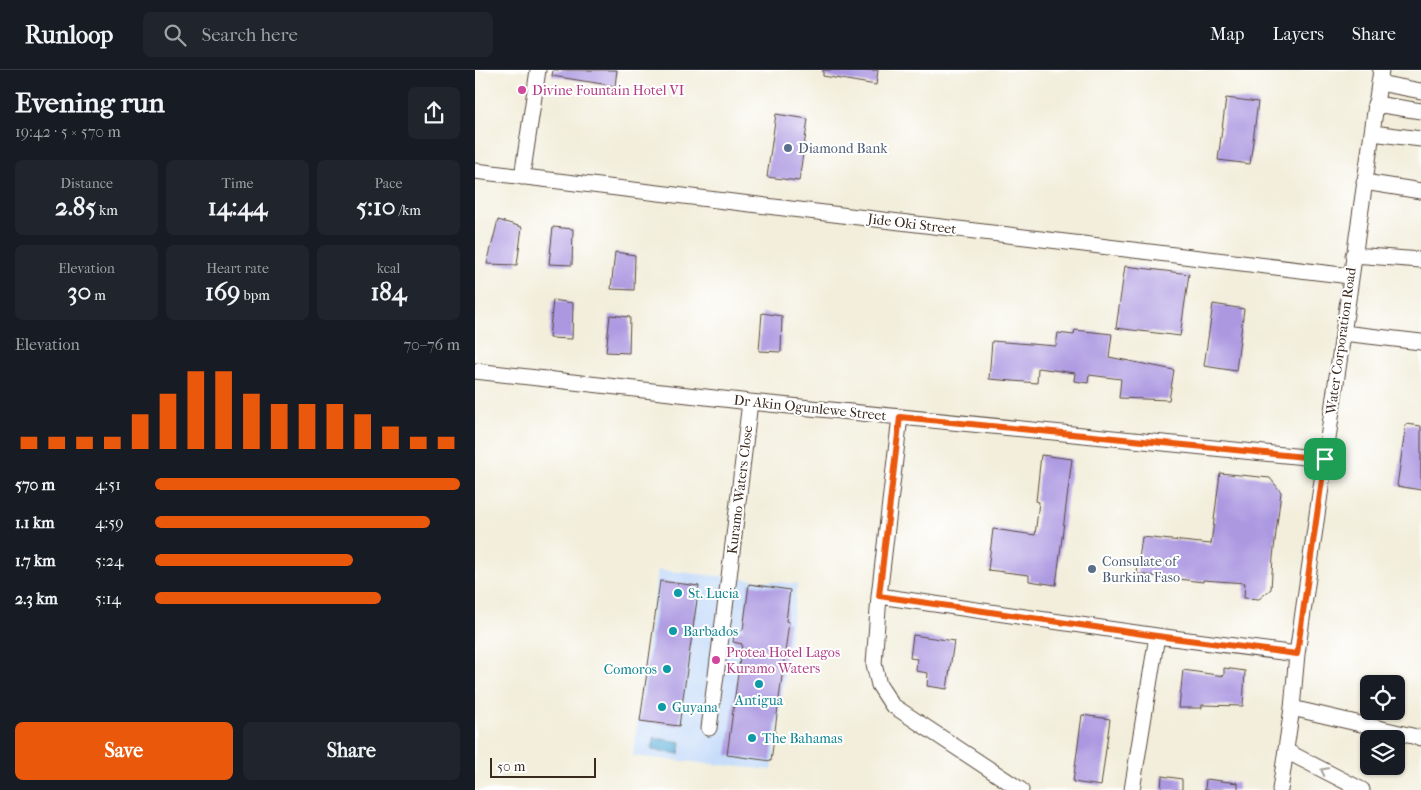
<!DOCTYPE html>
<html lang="en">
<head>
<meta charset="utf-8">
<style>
	:root { --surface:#171b24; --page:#20242c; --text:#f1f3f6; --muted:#9ea1a6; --line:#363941; --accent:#ea580c }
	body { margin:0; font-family:"IM FELL French Canon",serif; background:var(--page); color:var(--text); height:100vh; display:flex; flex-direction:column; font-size:19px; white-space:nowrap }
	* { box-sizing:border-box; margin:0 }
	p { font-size:16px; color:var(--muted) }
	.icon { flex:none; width:28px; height:28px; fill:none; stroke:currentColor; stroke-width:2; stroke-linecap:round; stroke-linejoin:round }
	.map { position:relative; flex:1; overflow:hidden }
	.side { display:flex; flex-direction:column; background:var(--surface); width:475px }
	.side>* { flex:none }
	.controls { position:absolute; left:885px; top:605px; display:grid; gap:10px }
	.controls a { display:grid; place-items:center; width:45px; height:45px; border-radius:8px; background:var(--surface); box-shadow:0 1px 4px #0004; font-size:25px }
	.scale { position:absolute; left:15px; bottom:12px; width:106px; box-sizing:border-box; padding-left:5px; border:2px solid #3b2a1e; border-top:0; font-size:14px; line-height:18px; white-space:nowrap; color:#3b2a1e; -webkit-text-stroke:4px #fff; paint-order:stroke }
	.pin { position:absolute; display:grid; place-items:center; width:42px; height:42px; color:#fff; margin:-21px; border-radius:10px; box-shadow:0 2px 8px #0006 }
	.round { display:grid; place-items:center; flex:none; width:52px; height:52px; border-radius:8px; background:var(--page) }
	.headline { display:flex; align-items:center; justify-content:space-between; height:85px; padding:0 15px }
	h1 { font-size:28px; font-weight:800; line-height:38px }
	.stats { display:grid; grid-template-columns:repeat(3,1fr); gap:8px; height:85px; padding:5px 15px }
	.stats div { display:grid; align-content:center; border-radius:8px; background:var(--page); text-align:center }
	.stats b { font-size:25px; font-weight:800 }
	.stats small { font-size:14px; font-weight:400 }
	.stats p { font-size:14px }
	.chart { height:140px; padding:10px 15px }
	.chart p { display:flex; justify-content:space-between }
	.chart svg { width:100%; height:90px; margin-top:5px; stroke:var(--accent); stroke-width:6 }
	.action { display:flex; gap:10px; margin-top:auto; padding:10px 15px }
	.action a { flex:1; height:58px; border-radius:8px; background:var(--accent); color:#fff; font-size:20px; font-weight:800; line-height:58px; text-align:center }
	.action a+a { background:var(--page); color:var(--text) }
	ul { padding:0 15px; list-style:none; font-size:16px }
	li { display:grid; grid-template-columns:80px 60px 1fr; align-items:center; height:38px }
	li i { height:12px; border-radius:6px; background:var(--accent) }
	header { display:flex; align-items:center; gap:30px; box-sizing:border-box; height:70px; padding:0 25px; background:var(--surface); border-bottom:1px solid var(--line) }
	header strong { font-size:24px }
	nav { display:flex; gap:28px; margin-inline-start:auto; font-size:18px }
	.search { width:350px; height:45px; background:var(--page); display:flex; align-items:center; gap:12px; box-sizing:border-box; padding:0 18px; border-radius:8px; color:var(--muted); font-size:19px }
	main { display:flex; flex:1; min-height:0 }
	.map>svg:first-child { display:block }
	.built { fill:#c8ddf9 }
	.water { fill:#61b3dc; stroke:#4e6e7d }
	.building { fill:#ab98e1 }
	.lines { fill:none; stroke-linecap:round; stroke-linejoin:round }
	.minor-casing { stroke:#56473a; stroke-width:17 }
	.minor { stroke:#fff; stroke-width:15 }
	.oneway { stroke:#a79f9a }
	.route-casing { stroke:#fff; stroke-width:10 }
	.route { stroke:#ea580c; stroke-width:6 }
	.hotel-dot { fill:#d1479c; stroke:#fff; stroke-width:2 }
	.service-dot { fill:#5c6f8a; stroke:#fff; stroke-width:2 }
	.culture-dot { fill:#0f9aa8; stroke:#fff; stroke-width:2 }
	.labels { text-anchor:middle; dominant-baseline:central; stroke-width:4; stroke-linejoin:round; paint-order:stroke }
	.hotel-label { font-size:14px; fill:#b23c85; stroke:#fff; text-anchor:start }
	.service-label { font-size:14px; fill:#4e5e75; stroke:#fff; text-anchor:start }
	.street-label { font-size:14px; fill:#3b2a1e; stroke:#fff }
	.culture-label { font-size:14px; fill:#0d838f; stroke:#fff; text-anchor:start }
</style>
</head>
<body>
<header>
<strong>Runloop</strong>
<div class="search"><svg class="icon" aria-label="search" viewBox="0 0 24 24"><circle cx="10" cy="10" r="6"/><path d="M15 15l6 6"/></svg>Search here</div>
<nav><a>Map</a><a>Layers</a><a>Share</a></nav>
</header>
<main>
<section class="side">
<div class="headline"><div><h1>Evening run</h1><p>19:42 · 5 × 570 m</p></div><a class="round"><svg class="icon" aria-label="share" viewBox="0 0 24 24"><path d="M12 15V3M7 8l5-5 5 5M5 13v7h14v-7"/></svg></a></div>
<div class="stats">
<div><p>Distance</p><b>2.85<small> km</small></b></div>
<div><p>Time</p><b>14:44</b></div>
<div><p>Pace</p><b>5:10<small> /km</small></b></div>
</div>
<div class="stats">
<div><p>Elevation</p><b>30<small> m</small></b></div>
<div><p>Heart rate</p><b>169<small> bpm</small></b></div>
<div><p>kcal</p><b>184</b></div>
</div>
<div class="chart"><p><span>Elevation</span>70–76 m</p>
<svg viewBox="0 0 160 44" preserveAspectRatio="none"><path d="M5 44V38M15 44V38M25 44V38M35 44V38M45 44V27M55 44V17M65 44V6M75 44V6M85 44V17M95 44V22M105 44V22M115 44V22M125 44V27M135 44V33M145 44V38M155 44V38"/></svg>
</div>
<ul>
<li><b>570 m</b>4:51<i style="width:100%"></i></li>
<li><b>1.1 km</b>4:59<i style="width:90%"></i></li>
<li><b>1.7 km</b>5:24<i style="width:65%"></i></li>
<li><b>2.3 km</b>5:14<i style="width:74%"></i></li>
</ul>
<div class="action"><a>Save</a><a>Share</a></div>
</section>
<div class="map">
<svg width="946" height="720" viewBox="0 0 946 720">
	<rect width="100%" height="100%" fill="#fff"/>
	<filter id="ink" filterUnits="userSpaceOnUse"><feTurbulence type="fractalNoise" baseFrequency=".02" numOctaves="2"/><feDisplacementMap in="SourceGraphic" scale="10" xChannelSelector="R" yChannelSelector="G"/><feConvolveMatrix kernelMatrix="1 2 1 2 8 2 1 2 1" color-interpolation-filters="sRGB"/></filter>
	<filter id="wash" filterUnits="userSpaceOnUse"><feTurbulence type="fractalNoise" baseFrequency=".0096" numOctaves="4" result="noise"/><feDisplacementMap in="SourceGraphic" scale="20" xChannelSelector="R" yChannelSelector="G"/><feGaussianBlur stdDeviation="1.12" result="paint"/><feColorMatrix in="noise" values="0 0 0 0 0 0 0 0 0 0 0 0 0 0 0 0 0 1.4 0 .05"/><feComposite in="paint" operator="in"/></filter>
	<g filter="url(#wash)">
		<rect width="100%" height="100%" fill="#f2eedb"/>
		<path class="built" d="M183 500 322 514 297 700 158 686Z"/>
		<path class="water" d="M179 668 206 672 204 684 177 680Z"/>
		<g id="blocks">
			<path class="building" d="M78 0H142L140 16 77 6Z
				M348 0H403L401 15 348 6Z
				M751 28 783 32 775 94 743 90Z
				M301 44 333 49 324 111 292 107Z
				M23 150 47 157 42 195 12 194Z
				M78 157 98 159 97 195 74 194Z
				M140 182 160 185 159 220 136 219Z
				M650 196 714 204 705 266 641 258Z
				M78 230 98 233 97 269 74 268Z
				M738 234 769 239 761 301 729 296Z
				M287 243 307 246 306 282 284 281Z
				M135 245 155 247 154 283 131 282Z
				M600 260 637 264 634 287 699 300 694 330 644 328 646 309 614 305 613 313 599 311 600 303 563 298 562 313 514 309 517 271 581 276 583 263 599 265Z
				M931 354 946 356V420L922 416Z
				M566 385 597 389 581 515 554 511V505L513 500 518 459 560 465 564 432 561 431Z
				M745 403 795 408 806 422 798 487 796 519 784 529 769 528 770 513 728 510V512L662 504 667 467 736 474Z
				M185 511 224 516 204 656 165 651Z
				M274 514 315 520 311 551 314 552 296 691 252 685 267 574 258 572 260 559 268 560Z
				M438 565 479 571 472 619 452 616 453 603 441 601 442 589 435 588Z
				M749 598 770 601 768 636 727 635V638H704L708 600 749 606Z
				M607 645 635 649 626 716 598 712Z
				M687 706 707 709V720H686Z
				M731 709 763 713V720H730Z"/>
		</g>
	</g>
	<g filter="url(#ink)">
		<use href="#blocks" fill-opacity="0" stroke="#56473a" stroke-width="1"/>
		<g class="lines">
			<g class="minor-casing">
				<path id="minor" d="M904 13 946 21
					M900 34 946 41
					M897 63 946 69
					M0 101 875 206
					M47 107 63 0
					M889 112 946 121
					M878 185 946 190
					M868 263 946 272
					M0 301 275 332 850 389
					M425 347 404 526 399 594 404 615 417 635 546 720
					M404 526 682 566 822 584
					M817 638 946 668
					M234 658 254 507 275 332
					M811 681 887 720
					M657 720 682 566
					M805 720 817 638 822 584 906 0"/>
			</g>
			<use href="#minor" class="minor"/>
		</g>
		<defs><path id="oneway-chevron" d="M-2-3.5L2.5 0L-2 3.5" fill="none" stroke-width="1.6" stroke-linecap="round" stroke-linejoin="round" transform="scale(1.25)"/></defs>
		<use class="oneway" href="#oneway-chevron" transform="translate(849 701) rotate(-153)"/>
	</g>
	<g class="lines" filter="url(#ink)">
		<g class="route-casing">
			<path id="route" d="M425 347 850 389 822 584 682 566 404 526Z"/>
		</g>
		<use href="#route" class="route"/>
	</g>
	<g class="hotel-dot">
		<circle cx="47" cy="20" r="5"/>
		<circle cx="241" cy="590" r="5"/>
	</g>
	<g class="service-dot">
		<circle cx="313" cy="78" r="5"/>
		<circle cx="617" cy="499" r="5"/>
	</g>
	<g class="culture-dot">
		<circle cx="203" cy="523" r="5"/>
		<circle cx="198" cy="561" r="5"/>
		<circle cx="192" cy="599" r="5"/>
		<circle cx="284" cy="614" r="5"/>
		<circle cx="187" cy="637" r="5"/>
		<circle cx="277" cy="668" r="5"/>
	</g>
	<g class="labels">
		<g class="hotel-label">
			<text x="57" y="20">Divine Fountain Hotel VI</text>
			<text x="251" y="582">Protea Hotel Lagos<tspan x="251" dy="16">Kuramo Waters</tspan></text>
		</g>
		<g class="service-label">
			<text x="323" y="78">Diamond Bank</text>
			<text x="627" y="491">Consulate of<tspan x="627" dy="16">Burkina Faso</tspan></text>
		</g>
		<g class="street-label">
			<text transform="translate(437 154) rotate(7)">Jide Oki Street</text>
			<text transform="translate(866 271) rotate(-82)">Water Corporation Road</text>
			<text transform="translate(335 338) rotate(6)">Dr Akin Ogunlewe Street</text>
			<text transform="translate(265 420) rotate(-83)">Kuramo Waters Close</text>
		</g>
		<g class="culture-label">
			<text x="213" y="523">St. Lucia</text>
			<text x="208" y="561">Barbados</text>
			<text x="182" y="599" text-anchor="end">Comoros</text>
			<text x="284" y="630" text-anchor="middle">Antigua</text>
			<text x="197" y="637">Guyana</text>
			<text x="287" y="668">The Bahamas</text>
		</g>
	</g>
</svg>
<div class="controls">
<a><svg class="icon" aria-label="locate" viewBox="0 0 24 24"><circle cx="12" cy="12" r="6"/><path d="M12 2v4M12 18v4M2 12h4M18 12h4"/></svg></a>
<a><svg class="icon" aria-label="layers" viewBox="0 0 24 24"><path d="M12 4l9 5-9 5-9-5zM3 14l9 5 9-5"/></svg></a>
</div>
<div class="scale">50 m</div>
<div class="pin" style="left:850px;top:389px;background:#1e9e55"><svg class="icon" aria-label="arrive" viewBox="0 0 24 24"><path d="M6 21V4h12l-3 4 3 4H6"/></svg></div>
</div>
</main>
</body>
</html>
